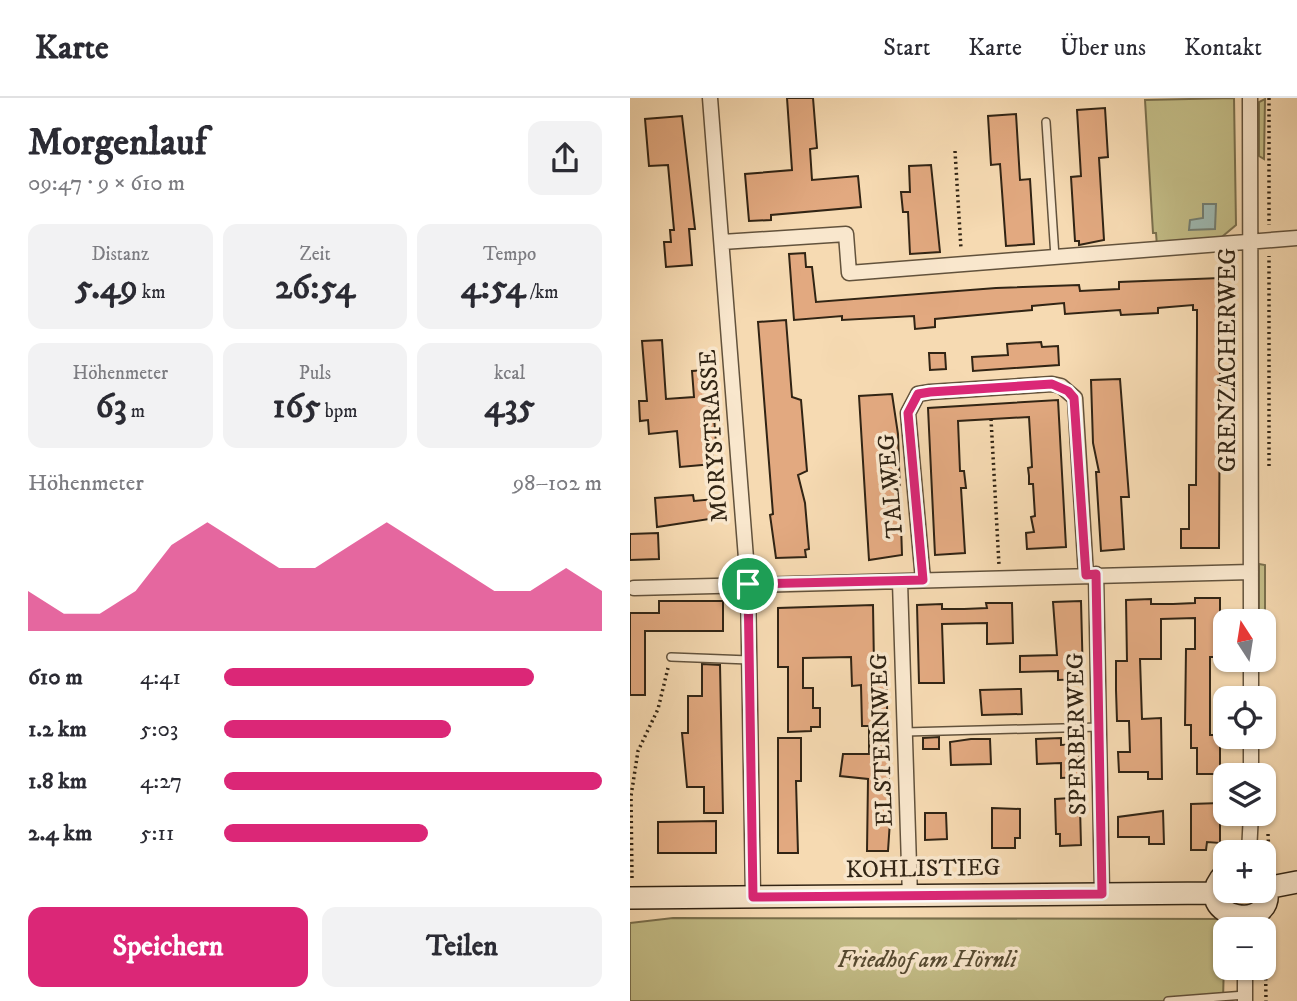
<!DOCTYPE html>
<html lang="de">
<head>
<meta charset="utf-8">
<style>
	:root { --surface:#fff; --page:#f2f2f3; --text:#2b2b33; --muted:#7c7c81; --line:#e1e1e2; --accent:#db2777 }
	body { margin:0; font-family:"IM FELL DW Pica",serif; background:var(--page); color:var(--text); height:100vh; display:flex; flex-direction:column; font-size:26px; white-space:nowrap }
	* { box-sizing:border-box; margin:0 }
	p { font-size:23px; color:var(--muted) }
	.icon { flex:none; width:38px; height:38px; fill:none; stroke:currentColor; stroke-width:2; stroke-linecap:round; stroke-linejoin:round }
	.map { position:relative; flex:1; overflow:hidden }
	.side { display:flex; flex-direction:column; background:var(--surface); width:630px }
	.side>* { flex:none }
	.needle { width:46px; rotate:348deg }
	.fabs { position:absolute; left:583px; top:511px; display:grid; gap:14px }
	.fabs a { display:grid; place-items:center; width:63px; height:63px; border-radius:14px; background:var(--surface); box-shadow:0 2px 5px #0004; font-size:35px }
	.pin { position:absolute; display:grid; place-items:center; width:60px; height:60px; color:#fff; margin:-30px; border:4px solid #fff; border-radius:50%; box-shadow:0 2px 7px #0007 }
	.round { display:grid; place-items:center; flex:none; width:74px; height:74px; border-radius:14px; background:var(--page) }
	.headline { display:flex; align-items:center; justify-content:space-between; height:119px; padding:0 28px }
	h1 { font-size:38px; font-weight:700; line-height:52px }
	.metrics { display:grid; grid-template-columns:repeat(3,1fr); gap:10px; height:119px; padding:7px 28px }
	.metrics div { display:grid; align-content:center; border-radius:14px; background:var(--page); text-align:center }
	.metrics b { font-size:35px; font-weight:700 }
	.metrics small { font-size:19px; font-weight:400 }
	.metrics p { font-size:19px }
	.chart { height:196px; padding:14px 28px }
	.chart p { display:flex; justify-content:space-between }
	.chart svg { width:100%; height:126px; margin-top:7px; fill:var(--accent); opacity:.7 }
	.button { display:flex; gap:14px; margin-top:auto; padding:14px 28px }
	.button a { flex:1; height:80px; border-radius:14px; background:var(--accent); color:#fff; font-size:28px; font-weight:700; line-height:80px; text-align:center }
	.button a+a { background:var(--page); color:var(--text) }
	ul { padding:0 28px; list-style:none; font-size:23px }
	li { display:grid; grid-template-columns:112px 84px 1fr; align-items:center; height:52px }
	li i { height:18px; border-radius:9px; background:var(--accent) }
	header { display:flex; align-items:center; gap:42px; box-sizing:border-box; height:98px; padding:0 35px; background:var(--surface); border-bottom:2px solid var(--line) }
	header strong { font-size:33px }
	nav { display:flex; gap:38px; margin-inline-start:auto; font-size:24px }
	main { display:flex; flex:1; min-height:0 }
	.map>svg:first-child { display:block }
	.green { fill:#c3bd87; stroke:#7a704e; stroke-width:2 }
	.water { fill:#9ebab3; stroke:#727e73; stroke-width:2 }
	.building { fill:#e2a980; stroke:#312414; stroke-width:2 }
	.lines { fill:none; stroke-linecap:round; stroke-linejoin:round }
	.lane-casing { stroke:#62523c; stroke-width:10 }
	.street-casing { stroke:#62523c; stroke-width:17 }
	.secondary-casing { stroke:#312414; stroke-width:24 }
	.path { stroke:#312414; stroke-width:3.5; stroke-dasharray:2 3.5; stroke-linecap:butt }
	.lane { stroke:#f9e7cd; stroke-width:7 }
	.street { stroke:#f9e7cd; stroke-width:14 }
	.secondary { stroke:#f9e7cd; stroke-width:21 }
	.route-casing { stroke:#fff; stroke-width:14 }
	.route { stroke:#db2777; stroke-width:9 }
	.labels { text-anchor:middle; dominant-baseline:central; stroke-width:7; stroke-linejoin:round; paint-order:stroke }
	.street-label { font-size:24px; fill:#312414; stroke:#f9e7cd }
	.park-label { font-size:24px; font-style:italic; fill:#564a31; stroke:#f9e7cd }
</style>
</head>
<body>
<header>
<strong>Karte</strong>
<nav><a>Start</a><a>Karte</a><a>Über uns</a><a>Kontakt</a></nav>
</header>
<main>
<section class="side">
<div class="headline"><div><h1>Morgenlauf</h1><p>09:47 · 9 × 610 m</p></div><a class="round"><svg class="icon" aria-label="share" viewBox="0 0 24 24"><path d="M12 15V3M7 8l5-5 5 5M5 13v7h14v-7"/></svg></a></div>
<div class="metrics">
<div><p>Distanz</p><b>5.49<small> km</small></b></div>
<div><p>Zeit</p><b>26:54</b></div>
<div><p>Tempo</p><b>4:54<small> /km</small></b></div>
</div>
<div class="metrics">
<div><p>Höhenmeter</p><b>63<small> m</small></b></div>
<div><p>Puls</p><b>165<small> bpm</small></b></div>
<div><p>kcal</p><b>435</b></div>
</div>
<div class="chart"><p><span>Höhenmeter</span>98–102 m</p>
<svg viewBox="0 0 160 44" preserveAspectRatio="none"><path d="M0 44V30L10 38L20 38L30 30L40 14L50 6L60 14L70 22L80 22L90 14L100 6L110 14L120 22L130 30L140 30L150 22L160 30V44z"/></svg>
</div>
<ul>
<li><b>610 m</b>4:41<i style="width:82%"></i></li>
<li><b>1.2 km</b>5:03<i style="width:60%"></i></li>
<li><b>1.8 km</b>4:27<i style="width:100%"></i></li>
<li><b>2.4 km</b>5:11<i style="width:54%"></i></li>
</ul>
<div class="button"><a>Speichern</a><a>Teilen</a></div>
</section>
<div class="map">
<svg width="667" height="903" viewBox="0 0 667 903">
	<rect width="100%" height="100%" fill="#f6dab2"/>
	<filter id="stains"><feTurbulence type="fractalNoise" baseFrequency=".00286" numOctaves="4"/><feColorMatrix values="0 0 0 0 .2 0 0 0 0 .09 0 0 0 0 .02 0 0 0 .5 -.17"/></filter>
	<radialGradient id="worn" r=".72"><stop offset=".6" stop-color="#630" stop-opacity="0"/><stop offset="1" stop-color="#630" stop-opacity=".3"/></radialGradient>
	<path class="green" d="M604 0 606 127 587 143 527 148 526 135H523L515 2Z
		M635 1 634 61 629 58V4Z
		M629 466 635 467V523H629Z
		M43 820 595 821 593 903H0V825Z"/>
	<path class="water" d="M573 106H586L585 131 559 132 560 122 573 120Z"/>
	<path class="building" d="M157 0H183L187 50 180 51 182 82 228 78 231 109 141 117V122L119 123 115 76 162 72Z
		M475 10 478 59 469 60 474 142 449 147V143H445L441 79 451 78 447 12Z
		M386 16 390 82 400 81 404 146 376 148 370 66 361 67 358 18Z
		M52 18 65 131H59L62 167 36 169 34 144H41L40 132H44L38 67 19 68 15 21Z
		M301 67 310 154 280 156 278 114H273L271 94H280L279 68Z
		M175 155 176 169H182L186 204 366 190 449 187 450 193 489 191V184L590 180 586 267 589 266 590 276 589 450H551V431H559V387H566L567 230V212H563V207L528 210V215L491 217 490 212 435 216 434 205 402 208V212L305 221V229L285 231 284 218 212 222V218L164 222 159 156Z
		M156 222 162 299 171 302 177 373 168 377 175 405 179 451 175 452 176 459 146 460 140 417 143 416 128 224Z
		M32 242 36 301 64 299 62 273 76 272 80 319H84L86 345H82L83 366 50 369 47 333 19 336 18 322 10 323 9 303H17L12 243Z
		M411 244 412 249 428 248 429 267 343 273 342 259 378 257 377 246Z
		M299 255H315L316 271 300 272Z
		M490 281 499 399H491L494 451 471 453 466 374H469L463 345 461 282Z
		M262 296 268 336 272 457 239 462 229 298Z
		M428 302 436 449 397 451 396 435 404 434 401 419 405 418 403 386H399V378L398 370 402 369 399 319 328 323 330 373H334L336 390H331L335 455 305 457 298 310Z
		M63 397 64 403 85 401 86 420 27 429 25 400Z
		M28 435 29 461 0 462V436Z
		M565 500H590V559H580V637H590V676H567V650H561V627H555L556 551H565V520L531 521V561H510L512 621 531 620 532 681H518V674H489L488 654H500L499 623H487L486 592V563H497L496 502 521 501V506H543L565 505Z
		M29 503H93V533H15V597H0V515H29Z
		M451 503 453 581 428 582V573L390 574V558L427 557 423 504Z
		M356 505H382L383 545 357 546V525L312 526 314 585H289L287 507 312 506V511H334L357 510Z
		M243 507 244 568 256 569 260 723 258 753H237L238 681 210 678 213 656H239V628H232L231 587 222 588 221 559 173 560V590H183V610H190V629H181V633L158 634V569H148V510Z
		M72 566 90 567 93 715H74V689H57L52 635H58V598H72Z
		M391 591 392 616 352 617 350 592Z
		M309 639V651H293V640Z
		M148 640H171V683H166L168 755H148Z
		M431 640V647L449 646V679L431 680V665L407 666 406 641Z
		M341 641H360L361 666 321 667 320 644Z
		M441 700 442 709H450L451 747 430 748V736H426L425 701Z
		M590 705V745L577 744 576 752H561V706Z
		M362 710 390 711V740H385V750H362Z
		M533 713 534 746H519V739H488V719Z
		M295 715H316L317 741 295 742Z
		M86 723V755H28V724Z"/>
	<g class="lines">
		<g class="lane-casing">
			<path id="lane" d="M416 24 425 159
				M41 559 119 562
				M275 634 470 629
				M538 903 615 897"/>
		</g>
		<g class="street-casing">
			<path id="street" d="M80 0 118 486 123 799
				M620 0 621 523
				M92 144 216 136 219 175 667 140
				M466 476 472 796
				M293 482 278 315 288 296 300 294 422 286 431 288 445 300 456 477
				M270 484 280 799
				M4 490 621 474
				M621 600V562
				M621 677V639
				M619 754 621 716
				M615 870V903"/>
		</g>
		<g class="secondary-casing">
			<path id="secondary" d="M595 775C553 821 656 840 634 782
				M636 790 667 784
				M0 800 586 795"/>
		</g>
		<path class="path" d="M639 0V127
			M325 53 331 151
			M361 321 369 467
			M639 368V158
			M638 560V526
			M638 637V603
			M637 714V680
			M638 736 639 756 645 764
			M2 780 1 698 8 653 28 611 38 570
			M635 831 636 903"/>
		<use href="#lane" class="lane"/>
		<use href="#street" class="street"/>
		<use href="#secondary" class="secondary"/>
	</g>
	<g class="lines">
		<g class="route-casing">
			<path id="route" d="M422 286 438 293 444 300 456 477 466 476 472 796 123 799 118 486 293 482 278 315 288 296 300 294Z"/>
		</g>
		<use href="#route" class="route"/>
	</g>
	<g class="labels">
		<g class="street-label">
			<text transform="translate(598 262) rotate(-90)">GRENZACHERWEG</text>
			<text transform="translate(84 338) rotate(-94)">MORYSTRASSE</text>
			<text transform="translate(261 388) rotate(-95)">TALWEG</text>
			<text transform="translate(447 636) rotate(-91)">SPERBERWEG</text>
			<text transform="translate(252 642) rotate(-92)">ELSTERNWEG</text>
			<text transform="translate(293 771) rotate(-1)">KOHLISTIEG</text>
		</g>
		<g class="park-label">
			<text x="297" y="862">Friedhof am Hörnli</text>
		</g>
	</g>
	<rect width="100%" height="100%" filter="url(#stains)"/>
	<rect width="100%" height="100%" fill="url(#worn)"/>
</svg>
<div class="fabs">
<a><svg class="needle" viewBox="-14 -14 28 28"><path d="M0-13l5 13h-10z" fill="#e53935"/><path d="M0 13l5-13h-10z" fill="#7c7c81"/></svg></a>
<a><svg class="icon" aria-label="locate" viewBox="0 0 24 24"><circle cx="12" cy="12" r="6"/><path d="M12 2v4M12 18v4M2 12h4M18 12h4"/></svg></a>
<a><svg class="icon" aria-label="layers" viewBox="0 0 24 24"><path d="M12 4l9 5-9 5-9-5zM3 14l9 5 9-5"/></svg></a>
<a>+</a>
<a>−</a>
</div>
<div class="pin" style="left:118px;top:486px;background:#1e9e55"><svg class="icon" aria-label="arrive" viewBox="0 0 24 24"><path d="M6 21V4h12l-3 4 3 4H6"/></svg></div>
</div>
</main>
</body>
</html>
